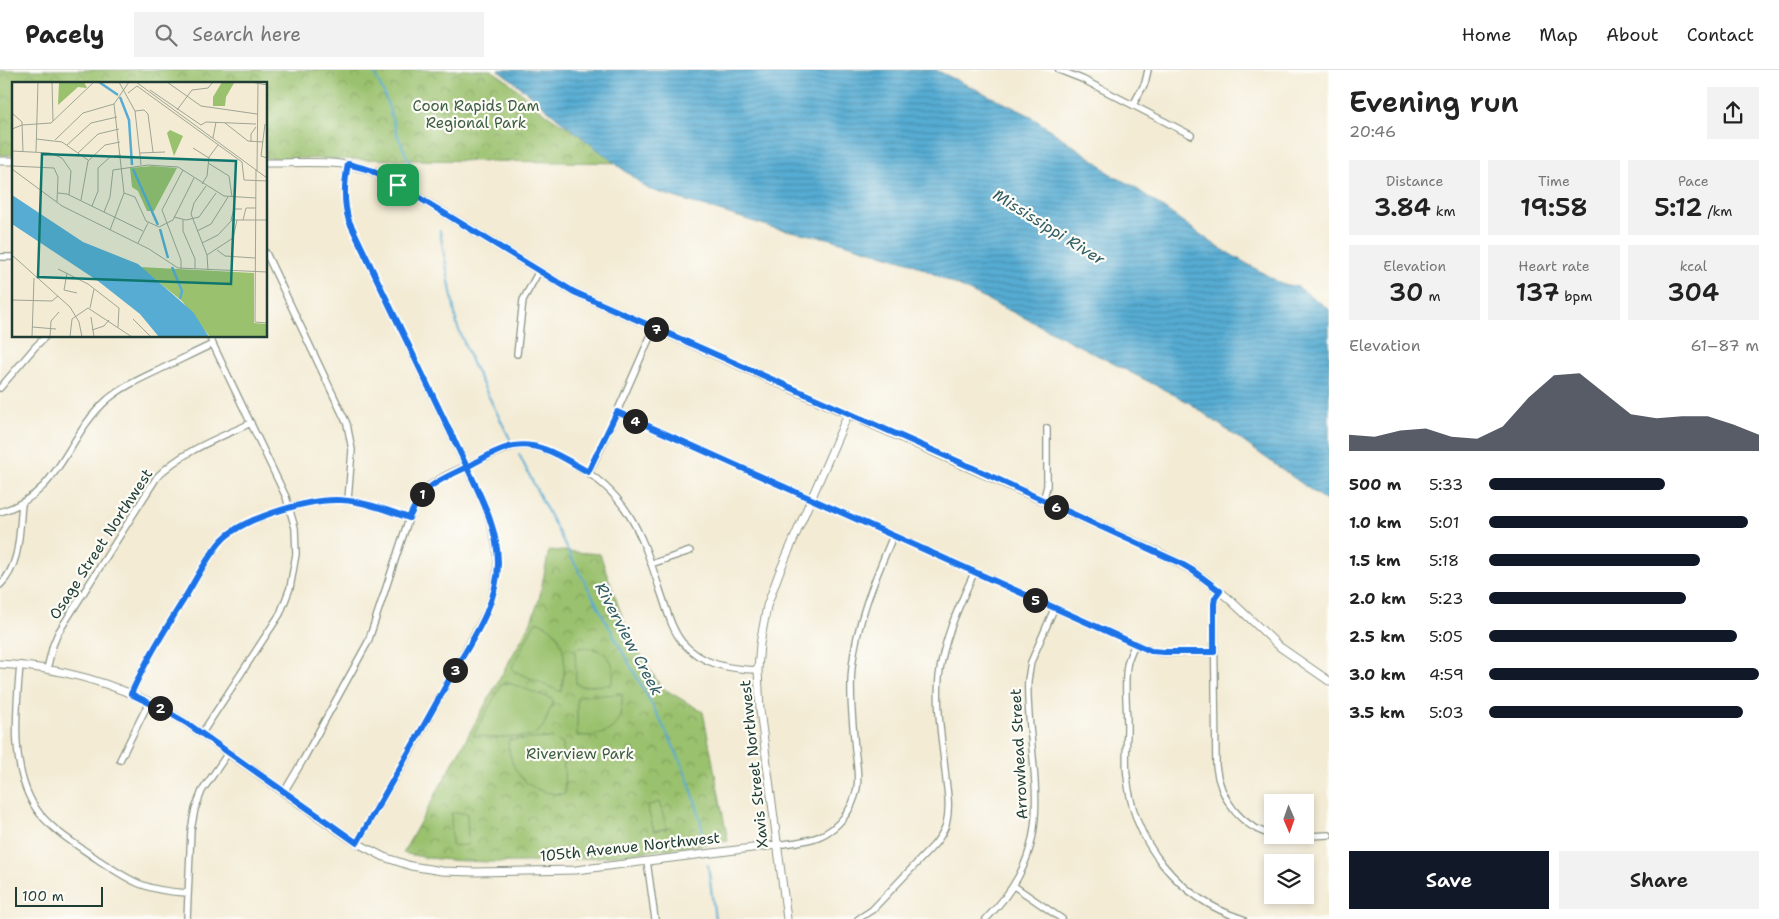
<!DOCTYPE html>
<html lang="en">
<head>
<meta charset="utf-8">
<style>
	:root { --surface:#fff; --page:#f2f2f2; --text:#222; --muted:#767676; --line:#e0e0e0; --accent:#111827 }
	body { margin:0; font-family:"Shantell Sans",sans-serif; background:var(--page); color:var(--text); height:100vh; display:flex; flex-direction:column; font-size:19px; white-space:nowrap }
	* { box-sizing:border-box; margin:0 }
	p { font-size:16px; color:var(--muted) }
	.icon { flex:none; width:28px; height:28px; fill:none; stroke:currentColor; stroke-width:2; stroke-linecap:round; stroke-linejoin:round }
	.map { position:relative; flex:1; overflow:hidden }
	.panel { display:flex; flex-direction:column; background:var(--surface); width:450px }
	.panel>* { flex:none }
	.needle { width:32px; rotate:178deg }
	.fabs { position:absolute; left:1264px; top:724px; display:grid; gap:10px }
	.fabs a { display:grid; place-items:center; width:50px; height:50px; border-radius:0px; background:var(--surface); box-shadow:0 2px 8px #0003; font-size:25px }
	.scale { position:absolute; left:15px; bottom:12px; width:88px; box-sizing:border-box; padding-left:5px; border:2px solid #1f3d34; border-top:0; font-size:14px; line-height:18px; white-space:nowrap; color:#1f3d34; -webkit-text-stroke:4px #fdfcf7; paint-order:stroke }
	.pin { position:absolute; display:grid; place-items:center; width:42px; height:42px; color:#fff; margin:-21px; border-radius:10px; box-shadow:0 2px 8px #0006 }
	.km { position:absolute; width:25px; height:25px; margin:-12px; border-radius:50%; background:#222; color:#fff; font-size:14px; line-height:25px; text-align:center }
	.round { display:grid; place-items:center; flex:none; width:52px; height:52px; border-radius:0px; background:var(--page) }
	.head { display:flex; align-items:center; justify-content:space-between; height:85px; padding:0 20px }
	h1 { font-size:28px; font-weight:600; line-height:38px }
	.stats { display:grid; grid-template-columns:repeat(3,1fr); gap:8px; height:85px; padding:5px 20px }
	.stats div { display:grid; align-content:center; border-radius:0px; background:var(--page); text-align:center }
	.stats b { font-size:25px; font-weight:600 }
	.stats small { font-size:14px; font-weight:400 }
	.stats p { font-size:14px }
	.chart { height:140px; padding:10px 20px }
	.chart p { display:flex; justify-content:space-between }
	.chart svg { width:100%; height:90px; margin-top:5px; fill:var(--accent); opacity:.7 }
	.cta { display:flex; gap:10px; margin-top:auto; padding:10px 20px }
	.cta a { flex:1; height:58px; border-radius:0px; background:var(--accent); color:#fff; font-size:20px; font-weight:600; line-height:58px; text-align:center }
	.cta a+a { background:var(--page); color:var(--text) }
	ul { padding:0 20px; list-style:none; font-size:16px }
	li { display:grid; grid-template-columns:80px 60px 1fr; align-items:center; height:38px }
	li i { height:12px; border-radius:6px; background:var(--accent) }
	header { display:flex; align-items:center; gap:30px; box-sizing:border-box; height:70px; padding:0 25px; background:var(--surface); border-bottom:1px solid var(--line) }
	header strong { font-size:24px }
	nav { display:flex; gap:28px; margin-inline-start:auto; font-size:18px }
	.search { width:350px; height:45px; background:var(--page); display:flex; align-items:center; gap:12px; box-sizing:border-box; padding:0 18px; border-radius:0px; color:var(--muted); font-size:19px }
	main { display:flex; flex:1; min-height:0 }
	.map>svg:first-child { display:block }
	.park { fill:url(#park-crowns); stroke:#5c7f50 }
	.garden { fill:#9ac16d; stroke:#5c7f50 }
	.water { fill:url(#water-rules); stroke:#3a7484 }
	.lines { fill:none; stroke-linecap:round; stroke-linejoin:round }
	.stream { stroke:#56acd3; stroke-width:2 }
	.minor-casing { stroke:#899484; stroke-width:8 }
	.tertiary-casing { stroke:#899484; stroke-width:9 }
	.minor { stroke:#fff; stroke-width:5.5 }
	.tertiary { stroke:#fff; stroke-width:7 }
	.route-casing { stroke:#fff; stroke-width:10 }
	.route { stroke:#1a73e8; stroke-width:6 }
	.labels { text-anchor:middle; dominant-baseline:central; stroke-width:4.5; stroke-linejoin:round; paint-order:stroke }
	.park-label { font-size:15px; fill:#3e5e42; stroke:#fdfcf7 }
	.street-label { font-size:15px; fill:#1f3d34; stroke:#fdfcf7 }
	.water-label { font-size:16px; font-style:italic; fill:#305e64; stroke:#fdfcf7 }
	.inset-river { fill:none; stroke:#56acd3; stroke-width:2.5 }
	.inset-road { fill:none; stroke:#9ea594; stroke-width:1 }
	.view { fill:#0f766e; fill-opacity:0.15; stroke:#0f766e; stroke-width:2.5 }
	.inset-edge { fill:none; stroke:#1f3d34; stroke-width:2.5 }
</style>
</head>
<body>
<header>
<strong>Pacely</strong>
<div class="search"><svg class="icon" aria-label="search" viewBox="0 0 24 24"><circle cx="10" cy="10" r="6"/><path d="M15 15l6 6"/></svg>Search here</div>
<nav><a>Home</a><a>Map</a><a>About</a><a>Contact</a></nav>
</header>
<main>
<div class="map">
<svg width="1329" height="849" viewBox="0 0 1329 849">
	<defs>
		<pattern id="park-crowns" width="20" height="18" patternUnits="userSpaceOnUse" patternTransform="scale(1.25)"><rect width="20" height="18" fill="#9ac16d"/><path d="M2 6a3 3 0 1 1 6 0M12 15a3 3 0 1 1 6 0" fill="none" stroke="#7d9e5a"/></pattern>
		<pattern id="water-rules" width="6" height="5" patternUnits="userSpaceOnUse" patternTransform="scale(1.25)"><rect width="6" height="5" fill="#56acd3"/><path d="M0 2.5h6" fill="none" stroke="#478dac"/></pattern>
	</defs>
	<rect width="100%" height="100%" fill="#fdfcf7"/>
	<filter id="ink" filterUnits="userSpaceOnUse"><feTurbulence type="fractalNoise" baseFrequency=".02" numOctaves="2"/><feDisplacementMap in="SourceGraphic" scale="10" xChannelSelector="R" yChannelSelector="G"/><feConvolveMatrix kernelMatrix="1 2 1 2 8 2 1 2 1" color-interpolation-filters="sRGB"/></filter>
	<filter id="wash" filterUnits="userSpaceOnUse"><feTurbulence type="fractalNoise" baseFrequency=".0096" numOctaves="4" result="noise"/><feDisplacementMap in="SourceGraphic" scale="20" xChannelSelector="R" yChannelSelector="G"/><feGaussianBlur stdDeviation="1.12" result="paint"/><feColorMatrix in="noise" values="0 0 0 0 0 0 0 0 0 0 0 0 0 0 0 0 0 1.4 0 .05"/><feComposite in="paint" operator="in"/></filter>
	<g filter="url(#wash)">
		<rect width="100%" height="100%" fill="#f3ebd4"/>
		<path class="park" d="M0 0H491L509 12 543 42 563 55 605 73 633 93 266 88V14H14V85H0Z
			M549 480 600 484 629 566 661 617 703 642 728 771C649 781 570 794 491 792 461 791 432 790 403 783L530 554 539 530Z"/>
		<path class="garden" d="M536 551C541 553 546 555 550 558 569 573 565 602 561 622L514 601 512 597Z
			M586 577C608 581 618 592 611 615L580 616 576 613 575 579Z
			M509 613 552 629 553 632 543 657 533 666 486 668 485 666H473L501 615Z
			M622 624C623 658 609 667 577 666V629L579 626Z
			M552 668 563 674 565 724C530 725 509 704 508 670Z
			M659 732 667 758 654 761 647 736Z
			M451 743H467L468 775 452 776Z"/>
		<path class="water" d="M498 0H936L1027 44 1100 94 1111 105 1130 114 1218 177 1282 214 1298 217 1329 239V433L1188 332 1031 251 911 193 827 168 774 158 648 119 561 51 512 10Z"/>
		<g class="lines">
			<path class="stream" d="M373 0 385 26 397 64 415 105
				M440 161 457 255 472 293 510 369
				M519 384C552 453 589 520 625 586 657 645 695 704 704 771
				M708 795 715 849"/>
		</g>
	</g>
	<g filter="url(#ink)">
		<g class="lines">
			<g class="minor-casing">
				<path id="minor" d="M1059 0 1082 9 1191 65
					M1133 35 1145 13 1148 0
					M348 94C344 114 343 132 349 151L484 434C499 473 503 504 486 543L411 680 357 773
					M266 183 347 354 352 380 348 430
					M0 187H14
					M517 284 523 230 539 201
					M0 318 35 277 46 266
					M617 342 1151 581 1164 583 1214 582
					M589 402 601 378 654 258
					M1043 431 1047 416V358
					M0 442C63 423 64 368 108 329 124 316 142 308 161 299 178 291 195 282 213 274
					M651 494 690 481
					M0 515C21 495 19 461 22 434
					M1220 521 1215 528 1214 534 1216 696C1220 729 1240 756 1272 765
					M1135 574C1132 581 1128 588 1127 596 1124 614 1127 638 1127 657 1127 673 1125 690 1127 706 1133 773 1179 829 1243 849
					M20 595C16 641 9 705 40 744 56 763 77 775 97 789 132 812 145 821 188 823
					M47 599 53 575 58 563 157 407C182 381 219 368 251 353
					M131 624C145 592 163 563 181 534 194 513 206 488 222 470 236 456 255 449 272 443 331 423 352 427 409 448
					M202 663 280 544 290 518 296 484 295 458 286 427 209 266
					M120 690 149 632
					M284 722 303 690 368 572 409 448C413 440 416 431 421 424 435 407 461 399 480 390 519 371 530 371 569 391 629 423 641 463 661 523 667 540 671 558 682 572 702 595 729 599 758 600
					M1273 765 1288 767 1329 765
					M776 775C790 773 805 772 818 767 838 759 853 740 857 718 859 706 857 693 855 680 853 653 849 624 852 597 857 550 875 509 893 466
					M647 791 655 849
					M1014 816 1062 849
					M187 849 191 760 195 739 202 721 228 683
					M858 849 872 840 934 775C939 769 943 763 946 755 950 740 948 725 946 710 943 676 936 641 939 607 943 570 959 536 974 503
					M986 849C1043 791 1039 744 1031 667 1029 648 1027 629 1028 610L1031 592 1054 539"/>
			</g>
			<g class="tertiary-casing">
				<path id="tertiary" d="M0 91H14
					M266 93C310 93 351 87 390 110L574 222 1158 482 1192 500 1207 511 1228 528 1280 577 1329 611
					M0 594C59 597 115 613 167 641 189 654 209 669 230 684 272 713 314 745 357 773L384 787 411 796 442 801 474 802 576 800 776 775
					M787 849 760 640 758 600 760 574 767 536 779 503 848 344"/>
			</g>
			<use href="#minor" class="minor"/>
			<use href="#tertiary" class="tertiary"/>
		</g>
	</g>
	<g class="lines" filter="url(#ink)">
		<g class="route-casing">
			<path id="route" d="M398 115 370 100 348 94C344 114 343 132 349 151L467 397C436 412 424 414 409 448 352 427 331 423 272 443 255 449 236 456 222 470 206 488 194 513 181 534 163 563 145 592 131 624L166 641 188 654 357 773C388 718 420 664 450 608 470 573 498 535 498 493 498 459 481 427 467 397 480 390 494 381 509 377 538 369 565 389 588 402L617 342 1151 581 1164 582H1214V534L1215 528 1220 521 1192 500 1180 493 973 398 574 222 398 115"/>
		</g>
		<use href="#route" class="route"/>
	</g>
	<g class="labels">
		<g class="park-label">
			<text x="476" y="36">Coon Rapids Dam<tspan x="476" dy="17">Regional Park</tspan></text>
			<text x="580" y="684">Riverview Park</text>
		</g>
		<g class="street-label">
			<text transform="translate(101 474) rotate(-57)">Osage Street Northwest</text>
			<text transform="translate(1019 684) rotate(-93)">Arrowhead Street</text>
			<text transform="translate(754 694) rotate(-96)">Xavis Street Northwest</text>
			<text transform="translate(630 777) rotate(-6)">105th Avenue Northwest</text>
		</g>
		<g class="water-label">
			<text transform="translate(1049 157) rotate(32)">Mississippi River</text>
			<text transform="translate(629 569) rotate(62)">Riverview Creek</text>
		</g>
	</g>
	<g transform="translate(12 12)">
		<rect width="255" height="255" fill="#f3ebd4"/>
		<path d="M158 48 171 54 162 74 155 51Z" fill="#9ac16d"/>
		<path d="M47 0H72L75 6 66 5 46 23ZM210 0 222 1 214 15 213 24H201V15ZM140 84 165 86 142 129H135L126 109 120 105 118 86ZM128 185 242 191V241L255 242V255H198L170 219Z" fill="#9ac16d"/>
		<path d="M0 113 71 160 126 182 181 230 197 255H147L128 232 86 199 0 142Z" fill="#56acd3"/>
		<path class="inset-river" d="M87 0 106 13M108 15 117 38 120 83M121 87 146 143M148 147 156 176M160 185 170 209 168 217"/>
		<path class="inset-road" d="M40 0 41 39M107 0 123 29 129 83M124 0 255 96M155 0 189 24 245 32M239 0 255 3M138 8 189 43 194 40 244 42M116 11 125 4 230 80 232 98 255 99M165 28 180 8 196 6 201 0M123 29 132 28 136 32 141 70M0 31 10 40 11 70M213 41 236 59 251 60M253 42 249 74 255 76M0 47 10 43 39 41 82 0M201 56 204 40M24 57 50 60 76 78M43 58 71 31 102 22M239 60V52L244 45M55 63 79 41 105 35M181 66 197 76M0 69 38 71 50 76 59 89 57 113M24 70 26 0M66 71 86 52 107 47M128 71 153 70M196 81 217 94 220 115M0 84 42 86 46 95 45 120M0 87 50 124 137 167 166 186 255 190M244 88 243 240 255 241M245 89 246 0M190 102 195 94 197 75 206 63M194 104 182 121 179 132 195 173 196 188M46 111 55 112 131 149M112 111 123 115 134 139 147 145 161 138 182 96M69 118 76 79 93 63 108 60M80 124 86 109V86L98 75 109 73M92 130 98 115 101 88 136 83 166 85 212 114 244 116M162 135 174 138 187 135 204 111M171 138V149L183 177V187M219 138 222 127H230M231 138 234 126H244M98 148 112 111 102 22 117 0M185 149 199 142 216 115M126 161 136 141M190 161 206 153 220 138H255M205 168 213 174 243 176M0 173 58 225 67 240 70 255M195 173 221 156 225 138M46 187 76 202 107 226 106 245M169 187V178L150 128 171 88M55 191 52 208 65 211M0 218 40 219 46 214M78 226 82 207M79 235 82 255M121 237 139 255M20 245 44 247M80 248 92 244 97 238M20 255 22 196M38 255 39 239 47 230M58 255 60 237 76 226 120 255"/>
		<path class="view" d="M30 72 224 79 219 202 26 195Z"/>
		<rect width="255" height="255" class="inset-edge"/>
	</g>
</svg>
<div class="fabs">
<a><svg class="needle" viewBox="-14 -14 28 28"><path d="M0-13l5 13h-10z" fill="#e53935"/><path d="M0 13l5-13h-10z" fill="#767676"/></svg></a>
<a><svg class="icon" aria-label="layers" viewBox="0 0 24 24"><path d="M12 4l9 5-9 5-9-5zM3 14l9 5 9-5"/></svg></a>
</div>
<div class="scale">100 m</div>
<div class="pin" style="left:398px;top:115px;background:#1e9e55"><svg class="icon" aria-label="arrive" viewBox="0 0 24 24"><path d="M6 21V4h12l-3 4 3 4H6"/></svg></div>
<b class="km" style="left:422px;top:424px">1</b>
<b class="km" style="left:160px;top:638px">2</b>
<b class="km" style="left:455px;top:600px">3</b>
<b class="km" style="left:635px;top:351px">4</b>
<b class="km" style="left:1035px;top:530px">5</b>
<b class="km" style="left:1056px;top:437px">6</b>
<b class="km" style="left:656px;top:259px">7</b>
</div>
<section class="panel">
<div class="head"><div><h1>Evening run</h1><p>20:46</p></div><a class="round"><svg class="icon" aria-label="share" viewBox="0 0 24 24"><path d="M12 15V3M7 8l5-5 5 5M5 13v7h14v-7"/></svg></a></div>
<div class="stats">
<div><p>Distance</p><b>3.84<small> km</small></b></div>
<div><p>Time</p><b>19:58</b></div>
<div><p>Pace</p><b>5:12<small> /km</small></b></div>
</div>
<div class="stats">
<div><p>Elevation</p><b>30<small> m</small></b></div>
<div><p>Heart rate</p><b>137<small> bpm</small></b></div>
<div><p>kcal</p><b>304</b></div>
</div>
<div class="chart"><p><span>Elevation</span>61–87 m</p>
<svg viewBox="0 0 160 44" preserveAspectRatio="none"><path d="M0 44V36L10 37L20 34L30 33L40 37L50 38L60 32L70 18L80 7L90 6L100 16L110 26L120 28L130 27L140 27L150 31L160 36V44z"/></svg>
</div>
<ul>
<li><b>500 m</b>5:33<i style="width:65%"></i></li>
<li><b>1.0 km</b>5:01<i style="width:96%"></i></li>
<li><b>1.5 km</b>5:18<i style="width:78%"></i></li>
<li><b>2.0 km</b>5:23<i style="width:73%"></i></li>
<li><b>2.5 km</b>5:05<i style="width:92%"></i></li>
<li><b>3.0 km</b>4:59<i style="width:100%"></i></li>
<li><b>3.5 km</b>5:03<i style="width:94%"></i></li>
</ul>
<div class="cta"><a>Save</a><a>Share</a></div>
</section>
</main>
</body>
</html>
